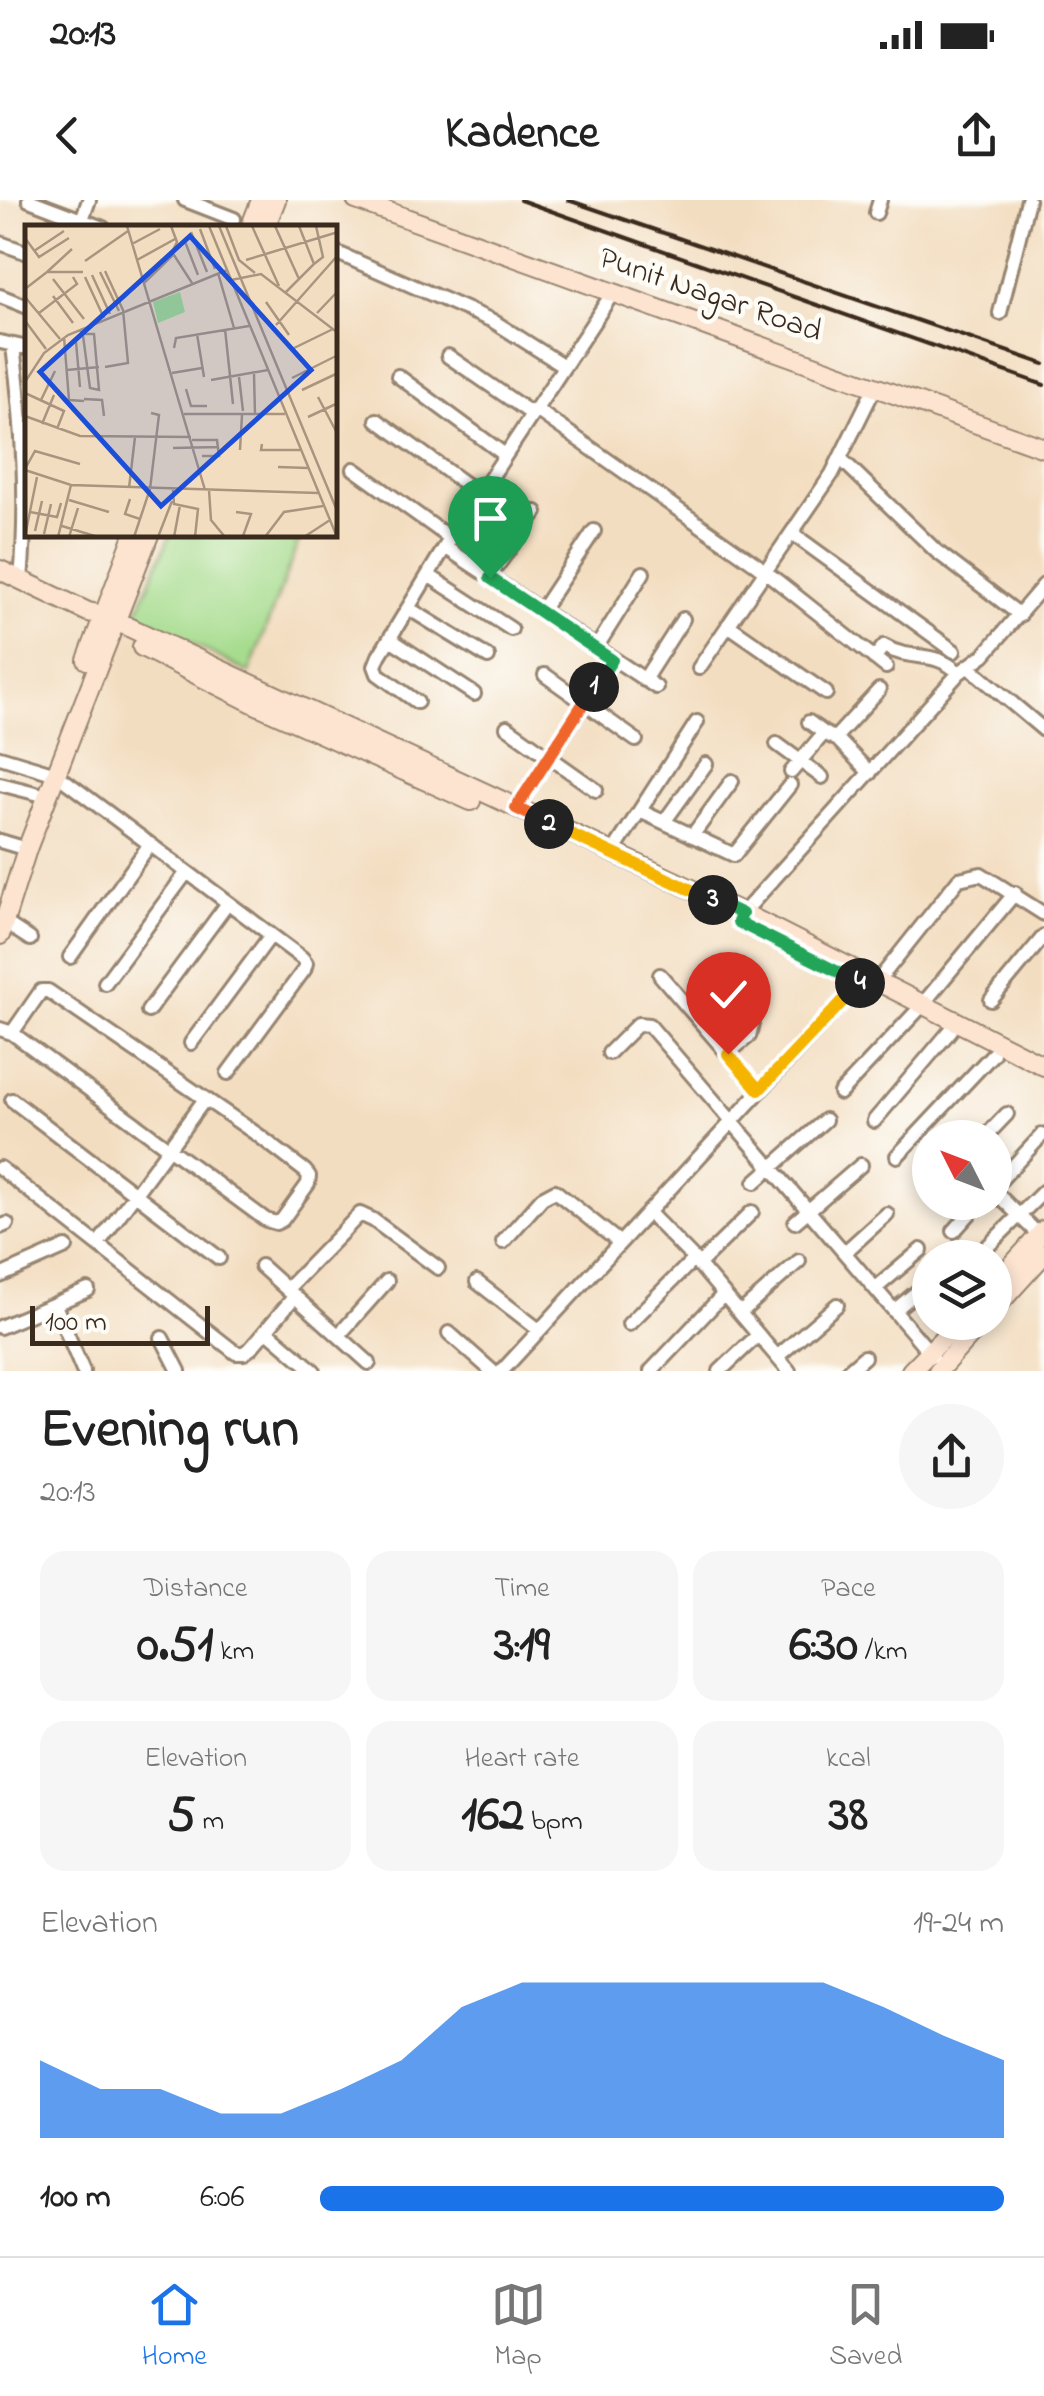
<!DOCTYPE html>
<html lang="en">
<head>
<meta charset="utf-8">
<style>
	:root { --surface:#fff; --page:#f6f6f6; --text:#222; --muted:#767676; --line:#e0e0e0; --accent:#1a73e8 }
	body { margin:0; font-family:"Indie Flower",sans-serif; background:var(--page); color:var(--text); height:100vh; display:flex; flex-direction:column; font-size:38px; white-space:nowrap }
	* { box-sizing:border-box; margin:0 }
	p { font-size:32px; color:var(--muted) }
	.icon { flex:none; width:55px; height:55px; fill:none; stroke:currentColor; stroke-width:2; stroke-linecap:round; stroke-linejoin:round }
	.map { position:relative; height:1171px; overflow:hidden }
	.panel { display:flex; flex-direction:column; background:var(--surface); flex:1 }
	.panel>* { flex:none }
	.needle { width:65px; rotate:312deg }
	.fabs { position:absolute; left:912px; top:920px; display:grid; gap:20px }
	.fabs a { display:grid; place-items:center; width:100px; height:100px; border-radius:50%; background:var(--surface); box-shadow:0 5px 15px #0003; font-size:50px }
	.scale { position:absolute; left:30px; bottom:25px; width:180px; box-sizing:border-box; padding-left:10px; border:5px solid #3b2a1e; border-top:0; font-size:28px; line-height:35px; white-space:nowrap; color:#3b2a1e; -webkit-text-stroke:8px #fdfcf7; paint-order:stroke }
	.pin { position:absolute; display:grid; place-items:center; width:85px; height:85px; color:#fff; margin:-102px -42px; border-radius:50% 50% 50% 0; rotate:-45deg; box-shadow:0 0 10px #0007 }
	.pin .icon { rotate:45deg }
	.km { position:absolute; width:50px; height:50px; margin:-25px; border-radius:50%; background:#222; color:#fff; font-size:28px; line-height:50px; text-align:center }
	.round { display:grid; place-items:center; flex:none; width:105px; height:105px; border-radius:52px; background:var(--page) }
	.overview { display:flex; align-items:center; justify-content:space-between; height:170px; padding:0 40px }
	h1 { font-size:55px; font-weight:700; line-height:75px }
	.metrics { display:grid; grid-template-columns:repeat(3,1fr); gap:15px; height:170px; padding:10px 40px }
	.metrics div { display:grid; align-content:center; border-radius:25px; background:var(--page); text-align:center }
	.metrics b { font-size:50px; font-weight:700 }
	.metrics small { font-size:28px; font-weight:400 }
	.metrics p { font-size:28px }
	.chart { height:280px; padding:20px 40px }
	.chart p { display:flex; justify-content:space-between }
	.chart svg { width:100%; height:180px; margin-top:10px; fill:var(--accent); opacity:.7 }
	ul { padding:0 40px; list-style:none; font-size:32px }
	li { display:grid; grid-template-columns:160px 120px 1fr; align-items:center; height:75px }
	li i { height:25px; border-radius:12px; background:var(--accent) }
	.status { display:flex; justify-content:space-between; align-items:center; height:70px; padding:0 50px; background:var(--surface); direction:ltr }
	.status svg { height:28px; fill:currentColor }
	header { display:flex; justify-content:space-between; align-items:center; height:130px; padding:0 40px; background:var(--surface); font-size:45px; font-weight:700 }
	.tab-bar { display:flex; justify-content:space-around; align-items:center; height:140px; border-top:2px solid var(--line); background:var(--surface); font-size:28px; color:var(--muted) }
	.tab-bar a { display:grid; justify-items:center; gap:5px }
	.tab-bar .current { color:var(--accent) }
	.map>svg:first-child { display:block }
	.green { fill:#a6dc8d; stroke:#708356; stroke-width:2.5 }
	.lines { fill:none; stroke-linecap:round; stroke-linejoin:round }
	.street-casing { stroke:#97846f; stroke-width:18 }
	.secondary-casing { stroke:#97846f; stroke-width:22 }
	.street { stroke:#fff; stroke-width:12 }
	.secondary { stroke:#fde4d1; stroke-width:18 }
	.rail { stroke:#3b2a1e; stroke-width:4 }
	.split-1-casing { stroke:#fff; stroke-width:20 }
	.split-2-casing { stroke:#fff; stroke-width:20 }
	.split-3-casing { stroke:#fff; stroke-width:20 }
	.split-4-casing { stroke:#fff; stroke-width:20 }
	.split-5-casing { stroke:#fff; stroke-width:20 }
	.split-1 { stroke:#22a559; stroke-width:12 }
	.split-2 { stroke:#f0652b; stroke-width:12 }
	.split-3 { stroke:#f5b400; stroke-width:12 }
	.split-4 { stroke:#22a559; stroke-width:12 }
	.split-5 { stroke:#f5b400; stroke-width:12 }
	.labels { text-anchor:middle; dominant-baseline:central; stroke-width:9; stroke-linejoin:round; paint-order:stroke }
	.street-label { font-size:32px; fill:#3b2a1e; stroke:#fdfcf7 }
	.inset-road { fill:none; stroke:#a9957f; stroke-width:2.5 }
	.view { fill:#1d4ed8; fill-opacity:0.15; stroke:#1d4ed8; stroke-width:5 }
	.inset-edge { fill:none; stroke:#3b2a1e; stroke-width:5 }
</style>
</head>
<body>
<div class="status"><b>20:13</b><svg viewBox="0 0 49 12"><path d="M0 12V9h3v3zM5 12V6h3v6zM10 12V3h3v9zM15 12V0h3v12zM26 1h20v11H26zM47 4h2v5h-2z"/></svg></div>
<header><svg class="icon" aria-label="back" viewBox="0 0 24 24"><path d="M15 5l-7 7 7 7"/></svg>Kadence<svg class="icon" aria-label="share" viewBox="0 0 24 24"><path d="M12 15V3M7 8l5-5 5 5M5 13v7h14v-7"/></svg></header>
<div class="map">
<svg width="1044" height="1171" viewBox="0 0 1044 1171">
	<rect width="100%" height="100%" fill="#fdfcf7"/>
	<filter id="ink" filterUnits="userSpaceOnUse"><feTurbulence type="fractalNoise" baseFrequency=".01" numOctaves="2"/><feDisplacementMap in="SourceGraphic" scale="20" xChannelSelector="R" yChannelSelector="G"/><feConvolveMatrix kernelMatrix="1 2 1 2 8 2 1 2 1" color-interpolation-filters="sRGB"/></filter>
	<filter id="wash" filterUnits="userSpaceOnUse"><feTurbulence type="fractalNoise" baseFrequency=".0048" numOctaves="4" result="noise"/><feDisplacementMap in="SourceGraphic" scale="40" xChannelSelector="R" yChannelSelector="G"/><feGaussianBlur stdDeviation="2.25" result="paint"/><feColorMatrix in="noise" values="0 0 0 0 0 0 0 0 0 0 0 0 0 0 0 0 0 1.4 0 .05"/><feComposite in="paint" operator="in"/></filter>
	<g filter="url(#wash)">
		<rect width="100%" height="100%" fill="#f3ddc0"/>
		<path class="green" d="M170 335H301L249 473 136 414Z"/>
	</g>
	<g filter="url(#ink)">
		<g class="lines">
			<g class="street-casing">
				<path id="street" d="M29 0 103 28
					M185 0 234 19
					M876 13 880 0
					M80 25 89 0
					M0 43 28 53
					M335 52 493 121 564 166
					M0 96 28 107
					M1000 113 1028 0
					M0 142 28 148
					M13 146C23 225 28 301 21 380
					M448 156 532 214
					M398 176 505 255
					M535 209 757 365 886 467
					M377 220 479 294
					M840 258 936 351 1020 415
					M354 269 450 338
					M793 334 954 451
					M445 347 656 487
					M428 375 511 429
					M489 377 536 312
					M408 408 488 457
					M541 411 594 331
					M728 425 826 493
					M390 439 474 494
					M596 448 643 373
					M874 458 884 446C910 462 935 449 959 473
					M969 467 1044 530
					M699 468 832 274 875 187
					M545 475 636 540
					M644 480 683 419
					M417 502 378 474 375 466 379 456 445 347 612 94
					M809 522 824 533
					M507 527 596 590
					M835 538 879 490
					M777 544 822 577
					M0 557 56 574 302 758 306 763 304 770 228 873
					M791 572 824 533 838 540 870 573
					M0 584 47 596
					M516 608 612 460
					M640 611 734 655 790 585
					M664 622 706 564
					M692 636 732 581
					M0 641 27 649
					M613 652 697 522
					M4 722 30 739
					M738 722 743 713 959 473 984 455 1044 385
					M70 757 150 644
					M712 774 752 824 749 836 728 853
					M660 775 759 890
					M878 781 959 679 981 674 1044 714
					M105 783 187 672
					M991 800 1044 736
					M148 811 228 703
					M0 829 12 833 266 1020 276 1023 282 1020 308 984 309 976 305 971 258 935 48 791H41L12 833
					M191 843 271 735
					M609 853 638 824 649 825 933 1156
					M840 893 917 811 1015 693
					M12 900 219 1058
					M874 921 951 830
					M984 938 1007 914
					M897 956 993 854
					M0 968 236 1153H244L251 1148 295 1096
					M755 982 825 920
					M995 986 1042 935
					M995 992 1039 1035
					M648 1012 694 1059 789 1171
					M795 1022 861 965
					M0 1027 7 1024
					M954 1031 980 1002
					M503 1042 542 998 555 991 620 1043
					M98 1044 205 899
					M845 1052 887 1014
					M980 1054 1044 991
					M698 1065 752 1012
					M261 1066 369 1163
					M0 1076 66 1047
					M477 1082 539 1130
					M876 1088 921 1050
					M287 1089 360 1014 373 1020 438 1068
					M55 1105 83 1171
					M895 1110 930 1081
					M740 1113 799 1061
					M629 1124 694 1059
					M0 1127 88 1090
					M266 1130 314 1171
					M449 1133 492 1171
					M339 1135 387 1081
					M162 1138 179 1171
					M777 1157 837 1105
					M502 1171 866 776
					M651 1171 724 1094
					M720 1171 758 1135
					M848 1171 864 1157"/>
			</g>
			<g class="secondary-casing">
				<path id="secondary" d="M356 0 1044 248
					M250 28 261 0
					M265 28 276 0
					M0 370 88 412 103 415 743 713 1044 866
					M142 447 255 504 471 601
					M87 460 134 335
					M0 735 27 649 149 335
					M995 1084 1044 1030
					M995 1108 1044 1054
					M911 1171 959 1122
					M938 1171 982 1122"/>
			</g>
			<use href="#street" class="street"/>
			<use href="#secondary" class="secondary"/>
			<path class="rail" d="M520 0 1044 185
				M568 0 1044 164"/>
		</g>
	</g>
	<g class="lines" filter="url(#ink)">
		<g class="split-1-casing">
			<path id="split-1" d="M490 378 612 460 594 487"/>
		</g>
		<g class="split-2-casing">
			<path id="split-2" d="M549 624 516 608 594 487"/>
		</g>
		<g class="split-3-casing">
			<path id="split-3" d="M549 624 713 700"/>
		</g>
		<g class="split-4-casing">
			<path id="split-4" d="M713 700 742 714 738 722 860 783"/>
		</g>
		<g class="split-5-casing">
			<path id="split-5" d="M728 854 759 890 860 783"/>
		</g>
		<use href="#split-1" class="split-1"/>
		<use href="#split-2" class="split-2"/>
		<use href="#split-3" class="split-3"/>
		<use href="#split-4" class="split-4"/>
		<use href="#split-5" class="split-5"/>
	</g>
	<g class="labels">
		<g class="street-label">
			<text transform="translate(710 96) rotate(19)">Punit Nagar Road</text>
		</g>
	</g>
	<g transform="translate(25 25)">
		<rect width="312" height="312" fill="#f3ddc0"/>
		<path d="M155 67 160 87 133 98 128 77Z" fill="#a6dc8d"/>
		<path class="inset-road" d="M102 1 180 265M146 1 152 17 147 27 167 58M184 1 312 312M194 1 313 288M201 1 214 35 230 48M227 1 254 61M250 1 274 54M175 4 190 44M166 7 182 47M0 13 14 32 44 13M159 14 173 50M107 19 135 4M9 26 39 6M112 35 150 14M221 35 313 7M60 36 103 6M289 39 298 32 291 1M22 47 47 24M75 47 94 86M193 48 209 103M67 50 85 89M60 52 79 93M28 54 59 94M206 55 236 49 313 108M119 58 148 30M0 64 22 47H58M261 67 289 39 274 1M28 71 48 98M0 72 35 114M241 77 264 110M14 88 52 59 48 52M292 88 313 66M1 97 21 124M251 100 313 30M57 103 65 163 74 165 69 109H60M200 104 208 179M172 109 179 152M39 112 44 175 59 176M51 117 55 162M149 123 151 113 224 101M265 125 308 104M80 142 103 138 98 85 80 46M42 145 74 142M147 148 177 143M229 149 230 190M214 152 218 186M267 153 313 130M186 155 243 145M0 157 19 128 43 110 202 45M161 164 166 181H182M277 165 313 148M0 168 39 186 32 204M293 172 313 210M59 174 77 175 79 191M16 175 30 146M159 189H260M0 191 55 211 166 212M283 192 313 178M17 199 29 170M167 215H192L194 231H177M237 219 236 225H275M148 223 194 222M215 225 217 190M253 242 283 243M0 244 10 226 55 239M0 245 46 260 293 268M104 263 110 212M148 265 149 279 173 284 170 312M184 265 186 295 200 312M105 274 100 289 115 294M44 275 84 287M5 287 32 292 36 278M211 287 226 289 218 311M37 301 73 312M10 306 17 276M19 309 26 279M0 311 12 252M33 312 46 260M44 312 53 283M109 312 125 264 134 190 126 188M133 312 147 276M149 312 155 280M240 312 259 287 298 281M279 312 305 295"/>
		<path class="view" d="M165 11 286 145 136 281 15 147Z"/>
		<rect width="312" height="312" class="inset-edge"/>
	</g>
</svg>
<div class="fabs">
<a><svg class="needle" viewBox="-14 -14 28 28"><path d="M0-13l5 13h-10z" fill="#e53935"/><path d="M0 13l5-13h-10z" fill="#767676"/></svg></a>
<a><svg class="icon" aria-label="layers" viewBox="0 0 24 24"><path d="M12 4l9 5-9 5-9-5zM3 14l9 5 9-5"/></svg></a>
</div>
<div class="scale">100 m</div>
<div class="pin" style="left:490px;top:378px;background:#1e9e55"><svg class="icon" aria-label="arrive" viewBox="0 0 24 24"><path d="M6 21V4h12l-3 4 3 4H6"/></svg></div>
<div class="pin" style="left:728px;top:854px;background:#d93025"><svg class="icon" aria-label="check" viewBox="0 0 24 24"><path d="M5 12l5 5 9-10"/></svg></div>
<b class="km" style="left:594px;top:487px">1</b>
<b class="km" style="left:549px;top:624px">2</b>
<b class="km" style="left:713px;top:700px">3</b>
<b class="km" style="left:860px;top:783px">4</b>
</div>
<section class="panel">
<div class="overview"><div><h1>Evening run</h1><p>20:13</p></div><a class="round"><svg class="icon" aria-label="share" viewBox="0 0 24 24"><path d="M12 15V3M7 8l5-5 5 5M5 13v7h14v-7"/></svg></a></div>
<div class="metrics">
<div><p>Distance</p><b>0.51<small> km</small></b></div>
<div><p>Time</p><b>3:19</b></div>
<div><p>Pace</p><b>6:30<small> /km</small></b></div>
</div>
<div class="metrics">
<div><p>Elevation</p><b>5<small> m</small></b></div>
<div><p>Heart rate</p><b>162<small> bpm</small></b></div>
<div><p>kcal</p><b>38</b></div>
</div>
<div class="chart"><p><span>Elevation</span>19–24 m</p>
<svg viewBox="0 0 160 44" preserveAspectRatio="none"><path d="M0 44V25L10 32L20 32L30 38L40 38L50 32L60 25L70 12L80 6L90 6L100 6L110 6L120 6L130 6L140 12L150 19L160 25V44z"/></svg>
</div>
<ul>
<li><b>100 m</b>6:06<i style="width:100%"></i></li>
</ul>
</section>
<nav class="tab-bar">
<a class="current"><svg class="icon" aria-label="home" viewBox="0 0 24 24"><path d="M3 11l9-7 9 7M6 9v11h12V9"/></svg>Home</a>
<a><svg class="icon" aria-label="map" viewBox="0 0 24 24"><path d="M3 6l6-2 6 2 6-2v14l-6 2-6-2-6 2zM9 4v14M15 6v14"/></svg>Map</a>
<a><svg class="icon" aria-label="saved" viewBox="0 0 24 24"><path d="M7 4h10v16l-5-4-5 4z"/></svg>Saved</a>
</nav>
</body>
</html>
